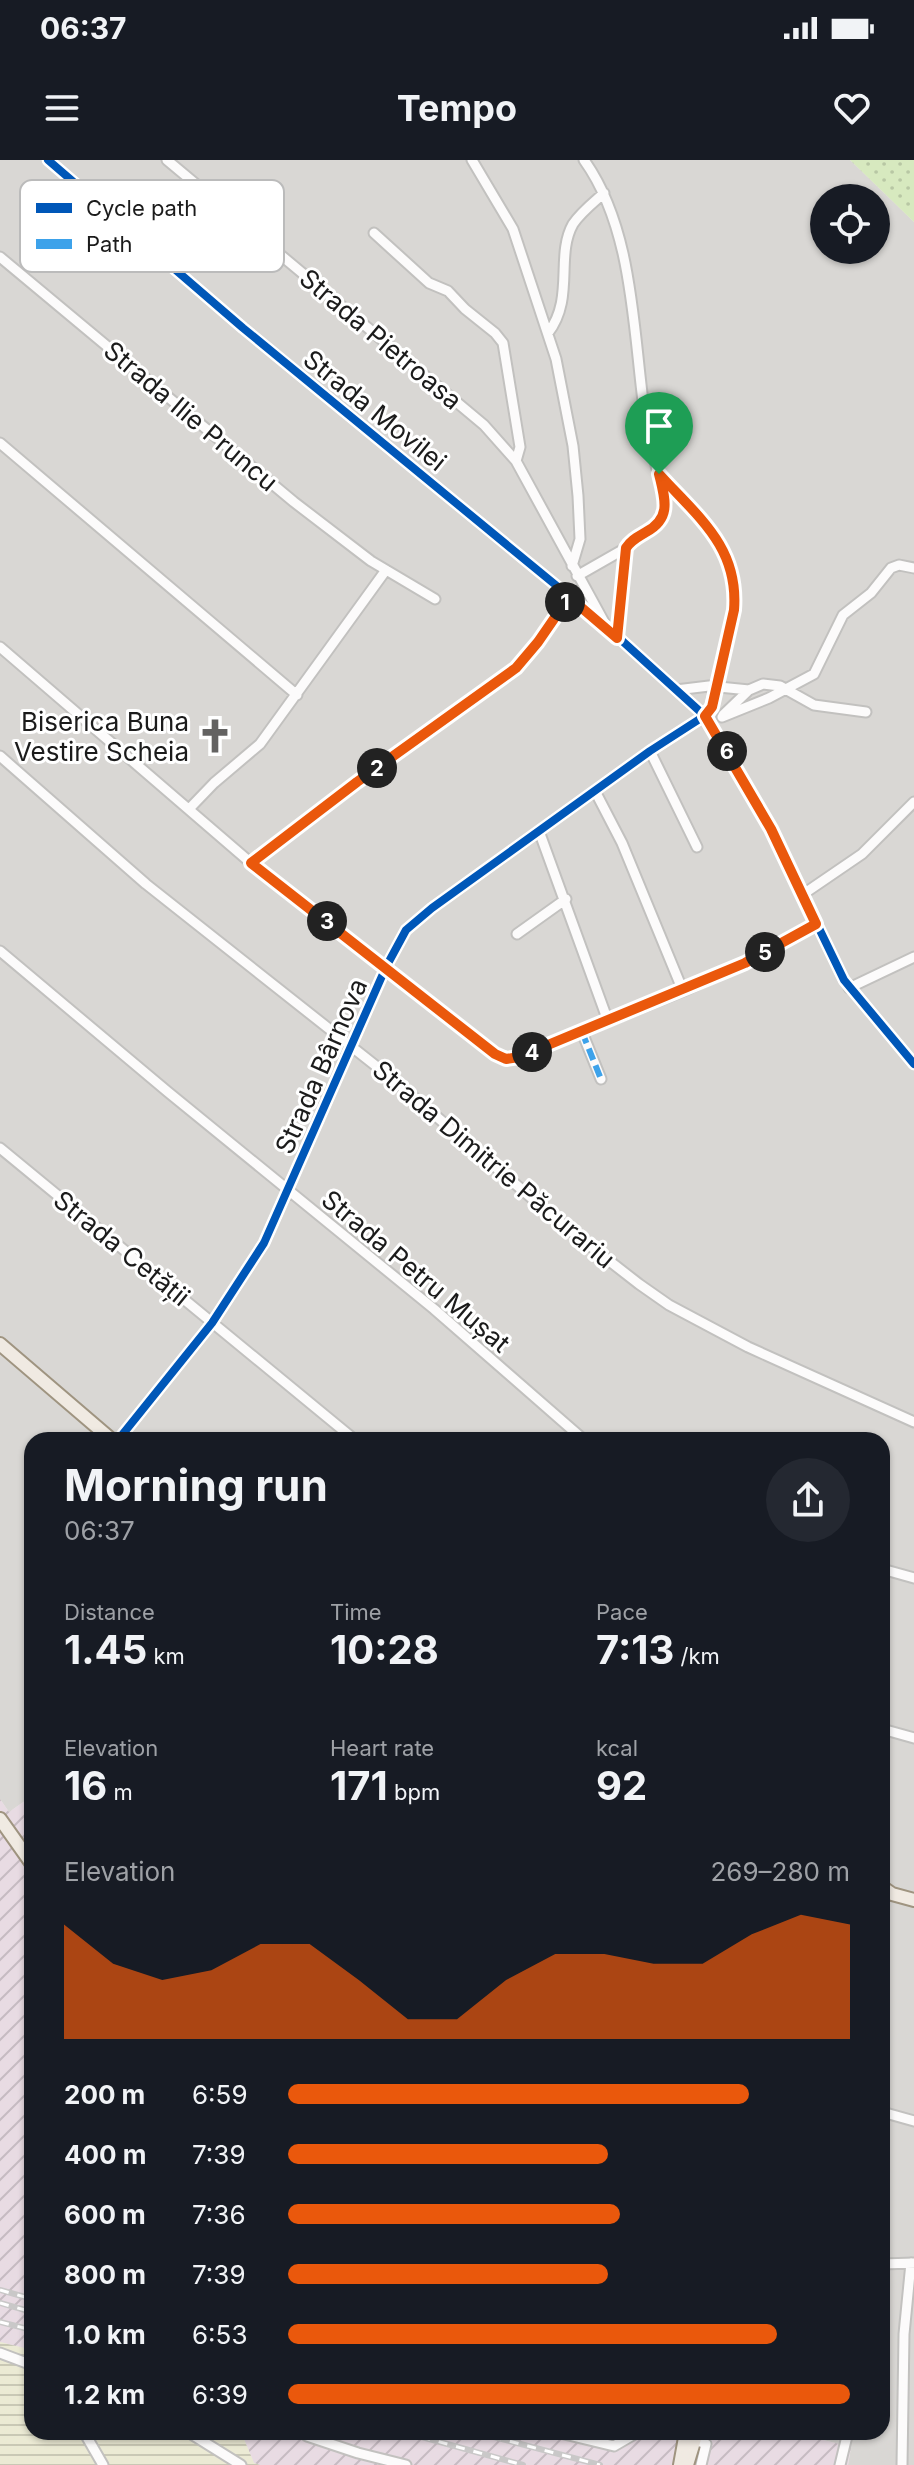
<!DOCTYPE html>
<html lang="en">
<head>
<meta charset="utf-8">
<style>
	:root { --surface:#171b24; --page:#242831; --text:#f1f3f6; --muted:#9ea1a6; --accent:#ea580c }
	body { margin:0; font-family:Inter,sans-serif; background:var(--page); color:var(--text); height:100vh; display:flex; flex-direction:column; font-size:30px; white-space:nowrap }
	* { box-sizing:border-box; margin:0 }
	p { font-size:26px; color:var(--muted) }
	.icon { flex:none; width:44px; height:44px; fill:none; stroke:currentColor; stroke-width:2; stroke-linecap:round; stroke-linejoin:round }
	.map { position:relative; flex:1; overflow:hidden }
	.side { position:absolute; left:24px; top:1272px; width:866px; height:1008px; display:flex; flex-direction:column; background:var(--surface); border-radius:24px; box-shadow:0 2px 6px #0004 }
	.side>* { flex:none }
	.tools { position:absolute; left:810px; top:24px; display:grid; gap:16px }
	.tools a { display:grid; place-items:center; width:80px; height:80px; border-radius:50%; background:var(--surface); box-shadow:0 2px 6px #0004; font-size:40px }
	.pin { position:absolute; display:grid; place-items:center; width:68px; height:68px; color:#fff; margin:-82px -34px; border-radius:50% 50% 50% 0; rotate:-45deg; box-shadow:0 0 8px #0007 }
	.pin .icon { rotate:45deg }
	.km { position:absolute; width:40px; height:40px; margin:-20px; border-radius:50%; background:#222; color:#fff; font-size:22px; line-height:40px; text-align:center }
	.round { display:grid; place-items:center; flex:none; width:84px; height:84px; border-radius:42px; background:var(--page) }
	.head { display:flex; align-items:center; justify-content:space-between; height:136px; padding:0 40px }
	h1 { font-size:44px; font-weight:700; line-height:60px }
	.metrics { display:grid; grid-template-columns:repeat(3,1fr); gap:12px; height:136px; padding:8px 40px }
	.metrics div { display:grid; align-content:center }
	.metrics b { font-size:40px; font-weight:700 }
	.metrics small { font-size:22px; font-weight:400 }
	.metrics p { font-size:22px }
	.chart { height:224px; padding:16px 40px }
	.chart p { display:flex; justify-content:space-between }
	.chart svg { width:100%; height:144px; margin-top:8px; fill:var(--accent); opacity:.7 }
	ul { padding:0 40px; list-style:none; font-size:26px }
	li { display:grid; grid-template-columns:128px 96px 1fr; align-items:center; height:60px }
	li i { height:20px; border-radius:10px; background:var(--accent) }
	.status { display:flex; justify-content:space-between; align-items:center; height:56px; padding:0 40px; background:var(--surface); direction:ltr }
	.status svg { height:22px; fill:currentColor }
	header { display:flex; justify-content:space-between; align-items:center; height:104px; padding:0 40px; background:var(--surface); font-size:36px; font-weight:700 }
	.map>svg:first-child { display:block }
	.residential { fill:#d9d7d4; fill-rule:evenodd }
	.industrial { fill:url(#industrial-furrows) }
	.farmland { fill:url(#farmland-rules) }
	.grass { fill:url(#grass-dots) }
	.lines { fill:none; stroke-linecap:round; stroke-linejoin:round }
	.minor-casing { stroke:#c2c1bf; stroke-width:13 }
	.major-casing { stroke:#9f9480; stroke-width:16 }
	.minor { stroke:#fcfbfb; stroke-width:9 }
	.major { stroke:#f0eae2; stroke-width:12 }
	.rail-casing { stroke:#c9c8c8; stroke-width:6 }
	.rail { stroke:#fff; stroke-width:3; stroke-dasharray:9; stroke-linecap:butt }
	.quiet { stroke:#3da2ea; stroke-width:6; stroke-dasharray:12 6; stroke-linecap:butt }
	.cycleway-casing { stroke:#fff; stroke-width:13 }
	.cycleway { stroke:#0057b8; stroke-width:8 }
	.route-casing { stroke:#fff; stroke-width:16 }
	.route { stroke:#ea580c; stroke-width:10 }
	.labels { text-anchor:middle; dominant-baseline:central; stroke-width:6; stroke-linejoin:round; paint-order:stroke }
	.street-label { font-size:26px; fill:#1b1b1b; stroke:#fff }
	.poi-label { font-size:26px; fill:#1b1b1b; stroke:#fff; text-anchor:end }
	.key { fill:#fff; stroke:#bbb; stroke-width:2 }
	.key-label { font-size:22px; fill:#1b1b1b }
</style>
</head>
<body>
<div class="status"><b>06:37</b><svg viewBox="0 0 49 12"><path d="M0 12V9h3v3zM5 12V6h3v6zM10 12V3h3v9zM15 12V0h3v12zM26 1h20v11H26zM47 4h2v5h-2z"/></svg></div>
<header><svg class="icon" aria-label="menu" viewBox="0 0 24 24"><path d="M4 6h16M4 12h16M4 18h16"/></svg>Tempo<svg class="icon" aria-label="heart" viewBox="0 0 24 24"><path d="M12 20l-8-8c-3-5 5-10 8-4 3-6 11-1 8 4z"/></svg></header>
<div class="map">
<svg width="914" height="2305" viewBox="0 0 914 2305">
	<defs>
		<pattern id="industrial-furrows" width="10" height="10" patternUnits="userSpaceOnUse" patternTransform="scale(2)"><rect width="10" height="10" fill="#e8dbe3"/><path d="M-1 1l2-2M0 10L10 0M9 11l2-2" fill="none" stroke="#c6bbc2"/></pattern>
		<pattern id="farmland-rules" width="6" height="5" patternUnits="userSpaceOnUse" patternTransform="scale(2)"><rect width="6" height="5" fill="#ebead4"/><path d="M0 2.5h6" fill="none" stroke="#c9c8b5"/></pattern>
		<pattern id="grass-dots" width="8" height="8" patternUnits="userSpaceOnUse" patternTransform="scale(2)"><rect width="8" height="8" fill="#d7e9bf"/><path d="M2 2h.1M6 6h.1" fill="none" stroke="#b8c7a4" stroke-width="1.8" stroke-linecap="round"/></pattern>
	</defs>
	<rect width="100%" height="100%" fill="#eae7e2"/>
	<path class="residential" d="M0 0H850L914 62V2305H848L851 2287 792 2272H882V1280H32V1636L9 1652 0 1639ZM824 38H876V90H824Z"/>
	<path class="industrial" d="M32 1636V2190L0 2182V1639L9 1652Z
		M241 2272H792L851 2287 848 2305H260L254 2303Z"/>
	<path class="farmland" d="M0 2182 32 2190V2272H241L254 2303 260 2305H0Z"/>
	<path class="grass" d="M850 0H914V62Z"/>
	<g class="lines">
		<g class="minor-casing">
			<path id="minor" d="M48 0 243 168 608 468 705 556 771 669 844 820 914 904
				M167 0 484 265 516 301 604 462
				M472 0 513 69 556 199 573 286 578 336 580 379 572 406
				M584 0C633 68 633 169 644 249 648 282 659 313 666 345 662 374 639 368 626 388L617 478
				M374 73 429 123 448 131 465 149 495 173 503 183 520 287 516 301
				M0 97 294 342 371 401 435 439
				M548 173C575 138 555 96 573 64 581 52 594 42 604 33
				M0 283 297 535
				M577 416 626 388
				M0 487 251 703 501 897H519L683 831 745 803 816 764
				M676 530 709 526 749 530
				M723 555 749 530 763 524 780 526 814 545 866 552
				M722 557 769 538 814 514 843 455 871 433 891 408 899 405 914 408
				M650 591 697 687
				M0 596 146 724 395 921 562 1064 639 1124 669 1145 748 1187 914 1262
				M595 631 622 683 683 831
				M189 649 214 623 260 584 386 410
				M539 671 608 861
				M251 703 357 622 516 508 538 482 569 437
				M802 735 862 694 914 642
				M517 774 566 739
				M0 791 168 932 434 1149 584 1280
				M849 828 914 797
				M582 872 601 919
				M0 988 355 1280
				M118 1280 212 1163 264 1083 386 807 406 770 432 748 650 591 709 553 734 450C739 387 698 357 659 314
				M882 1409 914 1418
				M882 1569 914 1578
				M882 1952 914 1961
				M882 2104 914 2103
				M0 2193 32 2205
				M84 2272 103 2305
				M188 2272 241 2305
				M556 2272 614 2286 638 2272
				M307 2276 358 2293 406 2305
				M695 2280 706 2284 701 2305
				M840 2305 848 2272
				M902 2305 904 2174 911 2103"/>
		</g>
		<g class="major-casing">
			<path id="major" d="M0 1184 112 1280
				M0 1659 32 1704
				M882 1727 892 1734 914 1740
				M680 2305 686 2272
				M687 2305 697 2272"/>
		</g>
		<use href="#minor" class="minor"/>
		<use href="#major" class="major"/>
		<g class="rail-casing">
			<path id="rail" d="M0 2130 32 2139
				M0 2143 32 2152
				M0 2162 32 2170
				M404 2272 523 2305
				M475 2272 600 2305"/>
		</g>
		<use href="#rail" class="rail"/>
		<path class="quiet" d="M582 872 601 919"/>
		<g class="cycleway-casing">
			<path id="cycleway" d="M48 0 243 168 608 468 705 556 771 669 844 820 914 904
				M118 1280 212 1163 264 1083 386 807 406 770 432 748 650 591 709 553 734 450C739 387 698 357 659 314"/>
		</g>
		<use href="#cycleway" class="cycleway"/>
	</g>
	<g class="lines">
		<g class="route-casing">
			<path id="route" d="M659 314C698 357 739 387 734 450L712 547 705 556 771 669 816 764 745 803 519 897 506 899 495 894 251 703 357 622 516 508 538 482 569 437 617 478 626 388C631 380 638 377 646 372 672 358 665 339 659 314Z"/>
		</g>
		<use href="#route" class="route"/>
	</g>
	<defs>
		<g id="church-bare" transform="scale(2.76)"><path d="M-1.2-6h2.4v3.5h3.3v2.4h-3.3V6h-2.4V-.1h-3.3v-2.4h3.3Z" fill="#636261" stroke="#fff" stroke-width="2.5" paint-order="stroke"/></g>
	</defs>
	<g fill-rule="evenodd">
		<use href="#church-bare" x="215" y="576"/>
	</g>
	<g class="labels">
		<g class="street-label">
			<text transform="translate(381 179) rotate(40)">Strada Pietroasa</text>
			<text transform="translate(375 250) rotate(39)">Strada Movilei</text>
			<text transform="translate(191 256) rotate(40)">Strada Ilie Pruncu</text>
			<text transform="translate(321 906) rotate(-66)">Strada Bârnova</text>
			<text transform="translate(494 1004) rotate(40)">Strada Dimitrie Păcurariu</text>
			<text transform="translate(122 1088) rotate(39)">Strada Cetății</text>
			<text transform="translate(416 1111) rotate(40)">Strada Petru Mușat</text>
		</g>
		<g class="poi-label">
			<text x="189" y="561">Biserica Buna<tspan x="189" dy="30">Vestire Scheia</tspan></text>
		</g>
	</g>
	<rect x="20" y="20" width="264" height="92" rx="12" class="key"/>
	<rect x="36" y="43" width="36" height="10" fill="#0057b8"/>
	<rect x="36" y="79" width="36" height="10" fill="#3da2ea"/>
	<g class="key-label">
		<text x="86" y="56">Cycle path</text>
		<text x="86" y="92">Path</text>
	</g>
</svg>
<div class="tools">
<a><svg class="icon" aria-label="locate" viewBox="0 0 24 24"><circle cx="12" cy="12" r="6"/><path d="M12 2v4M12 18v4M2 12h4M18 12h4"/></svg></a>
</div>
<div class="pin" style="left:659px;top:314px;background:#1e9e55"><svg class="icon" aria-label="arrive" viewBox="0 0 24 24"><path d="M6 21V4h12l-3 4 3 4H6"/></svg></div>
<b class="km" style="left:565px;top:442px">1</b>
<b class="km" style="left:377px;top:608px">2</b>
<b class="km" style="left:327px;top:761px">3</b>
<b class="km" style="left:532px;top:892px">4</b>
<b class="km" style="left:765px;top:792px">5</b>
<b class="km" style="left:727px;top:591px">6</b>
<section class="side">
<div class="head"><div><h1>Morning run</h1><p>06:37</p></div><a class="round"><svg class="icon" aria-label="share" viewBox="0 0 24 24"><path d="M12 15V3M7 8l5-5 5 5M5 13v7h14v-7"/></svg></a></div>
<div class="metrics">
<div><p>Distance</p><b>1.45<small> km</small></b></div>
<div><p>Time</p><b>10:28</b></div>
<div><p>Pace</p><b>7:13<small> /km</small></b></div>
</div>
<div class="metrics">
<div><p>Elevation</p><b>16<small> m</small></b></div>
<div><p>Heart rate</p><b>171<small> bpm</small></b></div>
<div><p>kcal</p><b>92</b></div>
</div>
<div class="chart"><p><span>Elevation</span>269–280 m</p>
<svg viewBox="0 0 160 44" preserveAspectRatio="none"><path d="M0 44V9L10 21L20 26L30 23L40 15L50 15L60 26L70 38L80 38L90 26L100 18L110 18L120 21L130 21L140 12L150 6L160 9V44z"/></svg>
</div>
<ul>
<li><b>200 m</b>6:59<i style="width:82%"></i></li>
<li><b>400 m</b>7:39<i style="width:57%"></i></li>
<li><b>600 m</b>7:36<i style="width:59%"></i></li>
<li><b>800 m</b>7:39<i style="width:57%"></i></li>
<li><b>1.0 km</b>6:53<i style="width:87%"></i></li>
<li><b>1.2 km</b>6:39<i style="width:100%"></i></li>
</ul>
</section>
</div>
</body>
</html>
